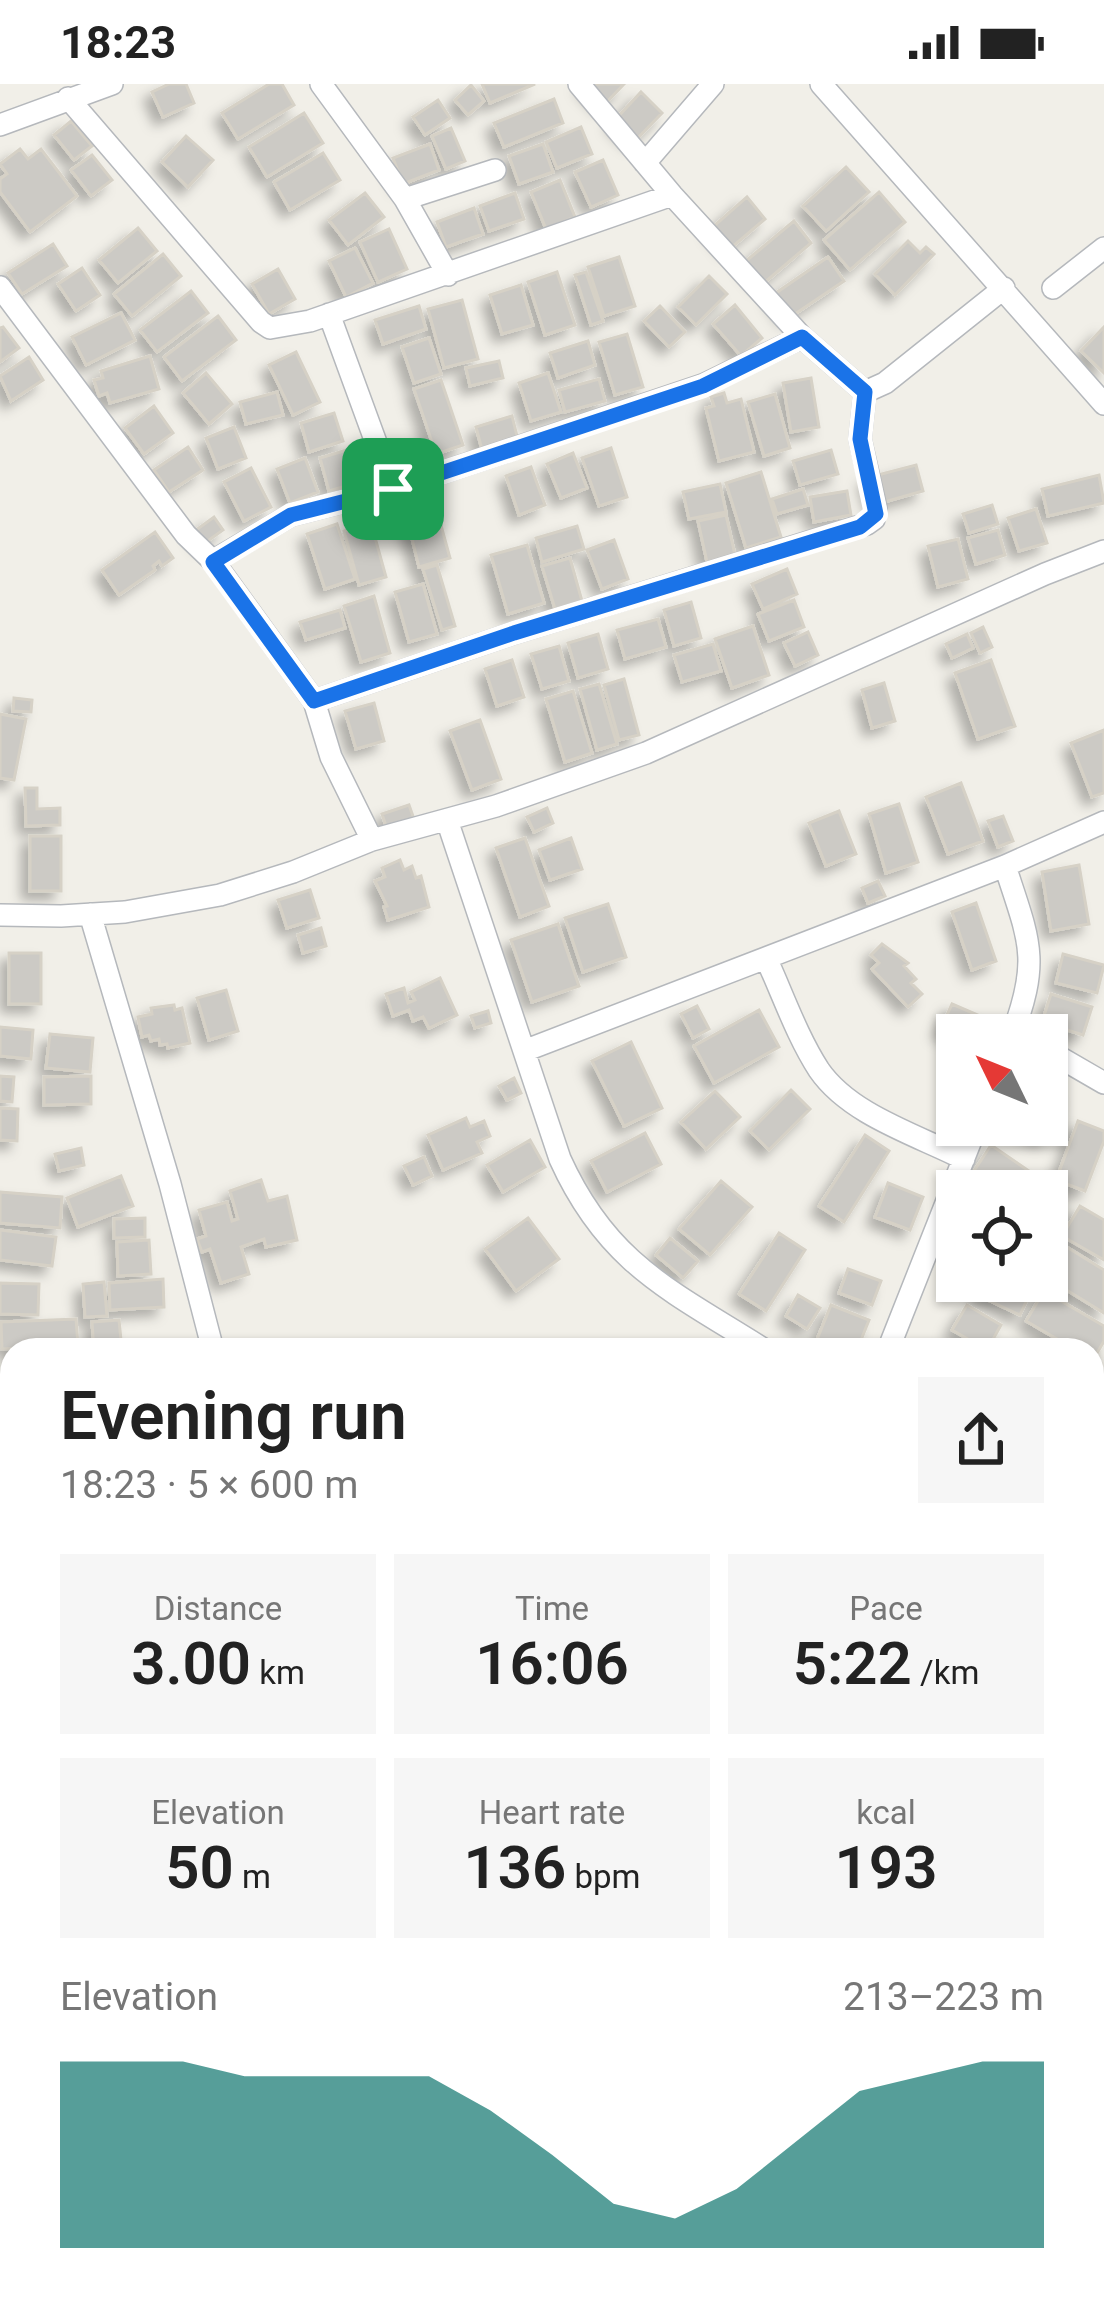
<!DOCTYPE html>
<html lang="en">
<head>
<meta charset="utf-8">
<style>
	:root { --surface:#fff; --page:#f6f6f6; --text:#222; --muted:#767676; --accent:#0f766e }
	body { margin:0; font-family:Roboto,sans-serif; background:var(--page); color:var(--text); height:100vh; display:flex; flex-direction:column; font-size:45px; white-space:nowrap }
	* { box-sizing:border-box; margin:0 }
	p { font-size:39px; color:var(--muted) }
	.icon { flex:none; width:66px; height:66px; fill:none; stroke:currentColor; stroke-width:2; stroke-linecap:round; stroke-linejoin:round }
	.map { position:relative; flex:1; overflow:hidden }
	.details { position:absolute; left:0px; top:1254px; width:1104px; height:972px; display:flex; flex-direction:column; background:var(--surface); border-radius:36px 36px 0 0; box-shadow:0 3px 9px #0004 }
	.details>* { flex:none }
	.needle { width:78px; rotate:313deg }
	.buttons { position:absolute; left:936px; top:930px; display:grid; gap:24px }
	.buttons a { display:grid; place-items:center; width:132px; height:132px; border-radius:0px; background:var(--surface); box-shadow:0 3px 9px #0004; font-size:60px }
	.pin { position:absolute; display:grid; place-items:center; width:102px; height:102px; color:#fff; margin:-51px; border-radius:24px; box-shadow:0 6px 18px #0006 }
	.round { display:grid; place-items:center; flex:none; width:126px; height:126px; border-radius:0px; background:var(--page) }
	.overview { display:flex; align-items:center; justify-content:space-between; height:204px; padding:0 60px }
	h1 { font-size:66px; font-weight:600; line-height:90px }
	.metrics { display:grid; grid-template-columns:repeat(3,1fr); gap:18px; height:204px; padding:12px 60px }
	.metrics div { display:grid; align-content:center; border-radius:0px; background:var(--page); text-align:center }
	.metrics b { font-size:60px; font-weight:600 }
	.metrics small { font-size:33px; font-weight:400 }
	.metrics p { font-size:33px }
	.chart { height:336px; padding:24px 60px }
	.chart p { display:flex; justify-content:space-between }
	.chart svg { width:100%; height:216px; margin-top:12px; fill:var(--accent); opacity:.7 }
	.status { display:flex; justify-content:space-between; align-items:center; height:84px; padding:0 60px; background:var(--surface); direction:ltr }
	.status svg { height:33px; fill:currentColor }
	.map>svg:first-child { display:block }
	.building { fill:#cccac5; stroke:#d6d1c6; stroke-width:3; filter:url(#shadow) }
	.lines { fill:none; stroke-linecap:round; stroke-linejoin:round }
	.minor-casing { stroke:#b5b8bc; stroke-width:24 }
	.minor { stroke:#fff; stroke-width:21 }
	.route-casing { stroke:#fff; stroke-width:24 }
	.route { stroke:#1a73e8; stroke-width:15 }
</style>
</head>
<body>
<div class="status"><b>18:23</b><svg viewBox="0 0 49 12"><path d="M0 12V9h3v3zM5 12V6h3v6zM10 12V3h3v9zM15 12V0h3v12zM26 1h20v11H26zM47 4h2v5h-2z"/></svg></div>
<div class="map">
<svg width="1104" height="2226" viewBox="0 0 1104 2226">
	<defs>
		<filter id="shadow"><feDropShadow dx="-8" dy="8" stdDeviation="6" flood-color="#0004"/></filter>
	</defs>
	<rect width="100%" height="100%" fill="#f1efe8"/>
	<path class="building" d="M169 0H186L194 19 163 33 152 8Z
		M269 0H282L294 21 238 55 222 29Z
		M482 0H535L490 19Z
		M584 0H624L604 21Z
		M471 1 484 17 468 31 455 16Z
		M641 8 662 29 635 57 614 37Z
		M554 15 563 39 504 63 494 39Z
		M438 16 450 34 425 51 413 33Z
		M304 29 323 59 267 93 249 63Z
		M71 37 92 62 74 76 54 51Z
		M581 43 592 70 557 84 546 58Z
		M451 44 465 77 446 85 432 52Z
		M186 52 213 76 188 103 162 78Z
		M430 60 439 86 403 100 393 74Z
		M543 60 553 88 519 100 509 72Z
		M20 65 28 75 41 65 77 112 30 148 0 108V95L7 90 0 80Z
		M323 69 340 96 290 126 274 98Z
		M92 71 112 96 91 112 71 86Z
		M603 76 618 111 591 123 575 88Z
		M846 83 869 108 826 147 803 122Z
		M560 96 575 133 546 145 531 108Z
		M879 108 905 138 850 186 824 156Z
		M365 109 384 133 348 161 329 136Z
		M515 109 524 135 489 147 480 122Z
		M747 113 765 135 731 164 713 143Z
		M474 124 483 150 446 163 437 138Z
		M794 137 811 159 764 199 746 177Z
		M138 144 157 167 118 199 99 176Z
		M389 145 407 185 378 198 360 158Z
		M908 157 920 169 926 163 934 170 895 211 875 190Z
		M53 160 67 182 22 210 8 189Z
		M355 164 373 199 346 213 329 177Z
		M163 170 181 192 132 232 114 210Z
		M619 173 635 222 604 232 588 183Z
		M828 173 844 197 789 234 773 211Z
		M82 184 100 211 76 227 58 200Z
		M278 185 295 215 269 230 252 200Z
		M557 188 575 241 545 251 528 198Z
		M586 188 603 237 591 241 575 191Z
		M709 192 727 210 696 241 678 223Z
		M521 201 533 241 502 250 490 211Z
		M191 207 208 229 157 268 140 246Z
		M462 216 478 275 444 284 428 225Z
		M735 221 762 254 741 272 713 240Z
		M419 222 426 245 383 260 375 236Z
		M660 222 685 248 669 263 644 237Z
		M121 229 135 256 86 281 72 253Z
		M218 232 236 256 182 297 164 273Z
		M3 243 19 264 0 278V244Z
		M1104 243V289L1081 267Z
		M627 250 643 303 615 311 599 258Z
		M429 254 441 290 414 299 402 263Z
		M588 257 595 281 558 294 550 269Z
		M296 268 320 318 293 331 269 281Z
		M150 272 159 305 110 319 107 309 99 312 94 296 103 294 101 287Z
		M29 273 43 296 11 317 0 292Z
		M499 277 503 294 470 302 466 284Z
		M206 289 232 320 209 340 183 309Z
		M548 289 561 328 531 337 519 299Z
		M811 294 819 343 791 348 783 299Z
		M599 295 605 317 565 328 559 306Z
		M441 296 463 361 436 370 414 305Z
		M277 308 283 331 246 340 240 318Z
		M724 309 727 319 741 315 754 368 719 377 706 324 714 322 711 313Z
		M775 310 790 364 764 372 748 318Z
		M154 322 173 349 144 370 125 344Z
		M334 329 343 357 309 368 301 339Z
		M512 332 518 356 482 366 476 343Z
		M234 343 246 374 218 385 206 354Z
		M188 363 203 386 169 408 154 386Z
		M357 363 366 396 329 407 320 374Z
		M611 364 627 413 599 422 582 374Z
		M831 366 838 390 800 401 793 377Z
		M573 369 587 404 561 414 547 380Z
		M305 374 318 408 290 419 277 385Z
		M916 381 923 407 874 421 866 394Z
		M531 383 545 421 519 431 506 392Z
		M251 384 271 423 244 437 224 398Z
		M761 388 781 453 746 464 726 399Z
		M1099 391 1104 419 1048 432 1042 405Z
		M720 400 726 428 689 435 683 408Z
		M426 405 433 424 436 423 450 474 419 483 402 414Z
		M803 405 808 421 777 430 772 415Z
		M847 407 851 431 814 438 810 413Z
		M992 421 998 440 969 449 963 430Z
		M1036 425 1047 459 1019 467 1008 434Z
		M726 431 735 471 707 478 698 437Z
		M214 433 223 446 205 459 196 446Z
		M371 439 386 493 359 501 344 447Z
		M337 440 355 495 325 505 307 450Z
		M577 442 584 465 542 478 536 454Z
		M998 446 1005 471 976 480 968 454Z
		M155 448 173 474 162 482 159 477 153 482 155 486 119 511 102 486Z
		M958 455 968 495 938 503 928 462Z
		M614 456 628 495 602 505 587 466Z
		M527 461 544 519 508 530 491 471Z
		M570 474 582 517 555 525 542 482Z
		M437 481 455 542 442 546 423 485Z
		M787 485 797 510 763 525 752 500Z
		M423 500 437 550 409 558 395 508Z
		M374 512 390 569 361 578 344 522Z
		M794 516 804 543 769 557 758 530Z
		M691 518 701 554 674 562 664 526Z
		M340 526 345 544 306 556 300 538Z
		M658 535 666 563 625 575 617 546Z
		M753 542 769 591 732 604 715 555Z
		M983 543 992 563 980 569 971 549Z
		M808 548 818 571 795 582 784 559Z
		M598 550 608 585 578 594 568 559Z
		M967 550 973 564 952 574 946 560Z
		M713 560 721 587 682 598 674 571Z
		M559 562 569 597 542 605 531 570Z
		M512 576 524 613 497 622 485 585Z
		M991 576 1015 642 978 655 955 589Z
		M624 595 639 651 619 656 604 601Z
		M884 599 895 637 872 644 862 606Z
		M599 600 617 660 597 666 580 605Z
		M573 607 592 669 565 678 546 615Z
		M14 614 32 616 31 628 13 627Z
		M374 619 384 657 356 665 345 627Z
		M0 630 26 635 14 696 0 694Z
		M480 636 501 695 472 706 450 647Z
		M1104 646V709L1092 713 1071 659Z
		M961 699 983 757 948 770 926 713Z
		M25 704H37V725L60 724V741L26 742Z
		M899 720 918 778 886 789 869 730Z
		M409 721 414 735 387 745 382 730Z
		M547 724 553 739 534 748 527 733Z
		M839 727 856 770 826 782 809 739Z
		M1003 732 1013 757 998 763 988 737Z
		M30 752H61V807H30Z
		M525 754 549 822 520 833 496 764Z
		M571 754 582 785 550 796 539 766Z
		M400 776 404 786 412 782 416 794 421 792 429 823 388 836 384 823 387 822 375 797 385 793 382 784Z
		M1079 781 1089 840 1051 847 1042 788Z
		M878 797 885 812 868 819 862 804Z
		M310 806 319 834 287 844 278 816Z
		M976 819 996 877 972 886 952 828Z
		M608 820 626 873 583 888 565 834Z
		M558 840 579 902 532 918 511 856Z
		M321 844 326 862 303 869 298 851Z
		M882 860 908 879 904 882 916 895 911 899 922 910 908 923 872 885 879 879 871 871Z
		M9 869H41V920H9Z
		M1063 870 1104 881 1097 909 1056 899Z
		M440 894 457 931 429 944 423 933 413 937 409 926 393 932 386 910 404 904 408 919 415 916 411 908Z
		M226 906 238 947 209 956 197 914Z
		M1051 910 1092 923 1083 951 1042 938Z
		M952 920 987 935 980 951 957 953 940 946Z
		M174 921 175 926 182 924 190 959 168 964 167 960 160 961 159 955 151 957 149 951 142 953 138 933 152 930 151 924Z
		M697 922 709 945 693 954 681 930Z
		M759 926 779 963 714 999 694 962Z
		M488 927 491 939 475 944 471 932Z
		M0 943 33 946 31 975 0 972Z
		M50 950 93 954 90 988 46 984Z
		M631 958 662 1024 624 1042 592 977Z
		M0 992 14 993 12 1018 0 1017Z
		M91 992V1020L44 1021V993Z
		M514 994 521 1009 507 1016 499 1002Z
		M1047 1001 1066 1011 1044 1054 1019 1042 1047 1041Z
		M791 1006 810 1025 769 1066 750 1047Z
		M715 1007 740 1033 706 1065 681 1038Z
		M0 1024 18 1025 17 1057 0 1056Z
		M466 1034 470 1043 484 1037 490 1052 477 1058 482 1069 443 1086 428 1051Z
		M1078 1037 1104 1047V1057L1085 1107 1056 1096Z
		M645 1049 661 1080 607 1108 591 1077Z
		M865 1051 889 1067 844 1138 819 1122Z
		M530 1056 545 1083 503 1108 487 1081Z
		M991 1061 1048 1100 1043 1107H1004L974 1087Z
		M81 1064 84 1081 59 1087 55 1070Z
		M424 1073 432 1092 413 1101 404 1082Z
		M121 1092 133 1122 78 1143 67 1114Z
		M261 1096 268 1117 287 1112 297 1156 266 1163 264 1155 241 1163 249 1190 221 1199 210 1165 202 1168 197 1155 206 1152 199 1126 227 1118 232 1137 238 1135 230 1107Z
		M721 1097 752 1123 710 1171 679 1145Z
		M888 1099 923 1113 910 1146 875 1133Z
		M0 1108 62 1113 60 1144 0 1139Z
		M1080 1122 1104 1136V1176L1062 1152Z
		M145 1134V1153L114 1154V1135Z
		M528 1134 559 1175 516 1207 485 1165Z
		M0 1146 56 1153 52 1182 0 1176Z
		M779 1149 805 1166 766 1227 739 1210Z
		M670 1154 698 1177 683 1194 656 1171Z
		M149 1156 151 1190 118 1192 117 1158Z
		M1065 1162 1104 1186V1229L1047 1194Z
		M848 1185 881 1197 872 1221 839 1209Z
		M163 1195 164 1223 110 1226 109 1199Z
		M983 1197H1020L1033 1203 1020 1231 977 1211Z
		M104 1198 107 1232 85 1233 83 1200Z
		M0 1199 39 1200 38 1231 0 1230Z
		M1044 1207 1104 1242V1257L1093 1276 1092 1266H1076L1026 1237Z
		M798 1211 820 1224 807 1245 786 1232Z
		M831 1221 869 1236 857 1266H837L816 1258Z
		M967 1221 1001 1241 987 1266 952 1246Z
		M76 1235 78 1261 2 1265 1 1238Z
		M119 1236 122 1266H94L92 1238Z
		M1092 1487 1104 1491V1508L1094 1535Z
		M215 2214H246L249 2226H219Z
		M283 2214H314L317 2226H265L263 2219Z
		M465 2214H531L484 2226H468Z
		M33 2215 70 2223V2226H30Z"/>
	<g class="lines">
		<g class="minor-casing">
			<path id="minor" d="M321 0 405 115 448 191
				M579 0 672 111 802 253 865 308
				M821 0 1104 320
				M68 14 261 238 270 244 310 237 672 111
				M0 41 112 0
				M645 79 713 0
				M405 115 495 86
				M0 203 186 451 213 477 314 617 331 673 372 756
				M1053 204 1104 164
				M329 230 393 405
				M865 308 885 299 1004 204
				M213 477 291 431 393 405 703 301 802 253
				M314 617 514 549 867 440 874 435 876 424 860 355 865 308
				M447 736 560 1075C608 1181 672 1207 765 1266
				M1005 782C1029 856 1041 875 1012 951
				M90 830 170 1100 213 1266
				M0 831 61 832 125 828 220 811 293 788 372 756 496 722 646 669 1045 490 1104 467
				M766 874C783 911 797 952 819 986 850 1031 917 1051 964 1075
				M1047 966 1104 999
				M524 967 1005 782 1104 738
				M888 1266 977 1041
				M0 1321 12 1356
				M1092 1408 1104 1393
				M0 1418 12 1413
				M0 1617H12
				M131 2214 133 2226
				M584 2214 588 2226
				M348 2218 373 2214
				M829 2226 840 2214"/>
		</g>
		<use href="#minor" class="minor"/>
	</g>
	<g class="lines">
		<g class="route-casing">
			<path id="route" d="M802 253 865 308 860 355 876 430 860 443 514 549 314 617 213 478 291 431 393 405 703 302Z"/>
		</g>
		<use href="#route" class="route"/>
	</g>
</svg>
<div class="buttons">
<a><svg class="needle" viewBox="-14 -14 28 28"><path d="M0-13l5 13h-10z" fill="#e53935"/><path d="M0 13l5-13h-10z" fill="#767676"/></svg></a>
<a><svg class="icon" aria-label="locate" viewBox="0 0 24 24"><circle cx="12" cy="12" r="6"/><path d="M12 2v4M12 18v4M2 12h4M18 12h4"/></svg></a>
</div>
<div class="pin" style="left:393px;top:405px;background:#1e9e55"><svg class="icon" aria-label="arrive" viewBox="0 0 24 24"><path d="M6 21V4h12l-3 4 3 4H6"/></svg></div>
<section class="details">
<div class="overview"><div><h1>Evening run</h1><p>18:23 · 5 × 600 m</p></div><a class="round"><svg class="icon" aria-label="share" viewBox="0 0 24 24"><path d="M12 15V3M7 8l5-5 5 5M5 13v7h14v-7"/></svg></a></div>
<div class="metrics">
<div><p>Distance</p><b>3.00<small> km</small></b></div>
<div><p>Time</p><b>16:06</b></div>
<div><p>Pace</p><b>5:22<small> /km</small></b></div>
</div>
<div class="metrics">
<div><p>Elevation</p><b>50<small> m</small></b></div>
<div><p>Heart rate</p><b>136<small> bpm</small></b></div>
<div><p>kcal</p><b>193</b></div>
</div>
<div class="chart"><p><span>Elevation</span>213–223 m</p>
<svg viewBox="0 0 160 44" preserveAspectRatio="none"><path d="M0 44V6L10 6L20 6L30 9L40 9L50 9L60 9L70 16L80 25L90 35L100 38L110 32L120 22L130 12L140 9L150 6L160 6V44z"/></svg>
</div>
</section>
</div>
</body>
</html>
